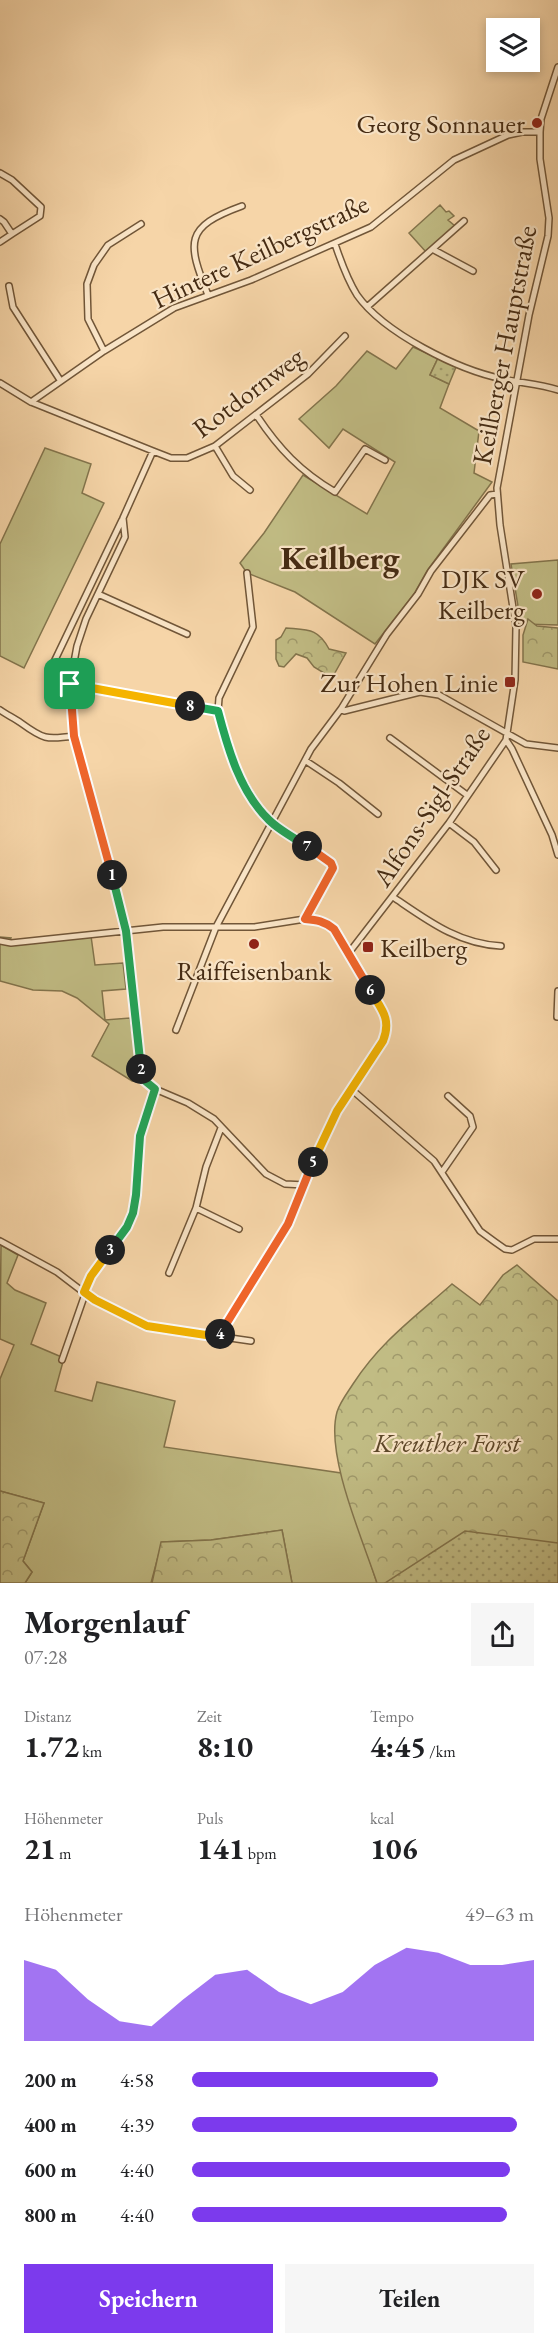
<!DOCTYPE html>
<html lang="de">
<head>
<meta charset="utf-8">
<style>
	:root { --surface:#fff; --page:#f6f6f6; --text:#202124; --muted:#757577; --accent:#7c3aed }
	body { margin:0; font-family:"EB Garamond",serif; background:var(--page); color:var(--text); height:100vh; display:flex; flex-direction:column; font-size:22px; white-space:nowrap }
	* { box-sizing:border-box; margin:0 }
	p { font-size:20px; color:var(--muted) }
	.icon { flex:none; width:33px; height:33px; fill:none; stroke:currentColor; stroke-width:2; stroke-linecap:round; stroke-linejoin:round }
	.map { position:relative; height:1583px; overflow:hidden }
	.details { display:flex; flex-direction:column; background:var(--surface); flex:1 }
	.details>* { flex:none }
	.fabs { position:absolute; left:486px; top:18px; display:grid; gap:12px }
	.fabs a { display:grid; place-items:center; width:54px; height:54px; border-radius:0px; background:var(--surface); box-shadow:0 3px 9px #0003; font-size:30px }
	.pin { position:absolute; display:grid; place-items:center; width:51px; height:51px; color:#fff; margin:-26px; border-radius:12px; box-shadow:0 3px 9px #0006 }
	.km { position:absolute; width:30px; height:30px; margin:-15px; border-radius:50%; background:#222; color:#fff; font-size:16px; line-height:30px; text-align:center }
	.round { display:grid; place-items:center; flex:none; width:63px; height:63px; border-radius:0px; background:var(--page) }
	.headline { display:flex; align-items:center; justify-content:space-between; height:102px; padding:0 24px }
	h1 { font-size:33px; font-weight:700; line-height:45px }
	.metrics { display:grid; grid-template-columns:repeat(3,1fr); gap:9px; height:102px; padding:6px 24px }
	.metrics div { display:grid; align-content:center }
	.metrics b { font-size:30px; font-weight:700 }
	.metrics small { font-size:16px; font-weight:400 }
	.metrics p { font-size:16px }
	.chart { height:168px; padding:12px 24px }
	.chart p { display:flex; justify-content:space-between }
	.chart svg { width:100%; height:108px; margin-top:6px; fill:var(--accent); opacity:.7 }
	.cta { display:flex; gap:12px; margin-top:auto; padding:12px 24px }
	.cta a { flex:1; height:69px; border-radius:0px; background:var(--accent); color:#fff; font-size:24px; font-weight:700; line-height:69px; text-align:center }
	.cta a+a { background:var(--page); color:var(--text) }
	ul { padding:0 24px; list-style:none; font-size:20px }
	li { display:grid; grid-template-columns:96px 72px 1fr; align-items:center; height:45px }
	li i { height:15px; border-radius:8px; background:var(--accent) }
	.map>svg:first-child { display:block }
	.green { fill:#c1bc84; stroke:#83744c; stroke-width:1.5 }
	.forest { fill:url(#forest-crowns); stroke:#83744c; stroke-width:1.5 }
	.park { fill:url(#park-dots); stroke:#83744c; stroke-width:1.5 }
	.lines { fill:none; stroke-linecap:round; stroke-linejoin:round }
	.minor-casing { stroke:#715638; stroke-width:8 }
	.minor { stroke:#f9e4c6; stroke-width:5 }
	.split-1-casing { stroke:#fff; stroke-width:12 }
	.split-2-casing { stroke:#fff; stroke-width:12 }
	.split-3-casing { stroke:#fff; stroke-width:12 }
	.split-4-casing { stroke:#fff; stroke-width:12 }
	.split-5-casing { stroke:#fff; stroke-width:12 }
	.split-6-casing { stroke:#fff; stroke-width:12 }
	.split-7-casing { stroke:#fff; stroke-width:12 }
	.split-8-casing { stroke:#fff; stroke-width:12 }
	.split-9-casing { stroke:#fff; stroke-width:12 }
	.split-1 { stroke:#f0652b; stroke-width:8 }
	.split-2 { stroke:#22a559; stroke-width:8 }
	.split-3 { stroke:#22a559; stroke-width:8 }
	.split-4 { stroke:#f5b400; stroke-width:8 }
	.split-5 { stroke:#f0652b; stroke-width:8 }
	.split-6 { stroke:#f5b400; stroke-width:8 }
	.split-7 { stroke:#f0652b; stroke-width:8 }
	.split-8 { stroke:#22a559; stroke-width:8 }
	.split-9 { stroke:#f5b400; stroke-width:8 }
	.poi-dot { fill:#8f2418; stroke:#f9e4c6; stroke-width:2 }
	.labels { text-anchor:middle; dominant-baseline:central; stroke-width:4.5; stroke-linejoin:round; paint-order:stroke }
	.poi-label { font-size:27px; fill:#452b13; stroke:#f9e4c6; text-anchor:end }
	.street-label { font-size:27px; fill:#452b13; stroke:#f9e4c6 }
	.park-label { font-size:27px; font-style:italic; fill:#5e482a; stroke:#f9e4c6 }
	.district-label { font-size:33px; font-weight:bold; fill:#452b13; stroke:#f9e4c6 }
</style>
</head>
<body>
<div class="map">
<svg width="558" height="1583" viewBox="0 0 558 1583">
	<defs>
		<pattern id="forest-crowns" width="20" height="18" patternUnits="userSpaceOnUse" patternTransform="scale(1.5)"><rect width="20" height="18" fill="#c1bc84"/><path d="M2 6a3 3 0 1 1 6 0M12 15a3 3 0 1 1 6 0" fill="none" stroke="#9f996b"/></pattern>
		<pattern id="park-dots" width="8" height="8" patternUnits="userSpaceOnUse" patternTransform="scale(1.5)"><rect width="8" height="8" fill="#c1bc84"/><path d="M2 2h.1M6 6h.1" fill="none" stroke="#9f996b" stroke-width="1.8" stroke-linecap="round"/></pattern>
	</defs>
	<rect width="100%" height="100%" fill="#f6d5a8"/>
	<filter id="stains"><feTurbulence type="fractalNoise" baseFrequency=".00333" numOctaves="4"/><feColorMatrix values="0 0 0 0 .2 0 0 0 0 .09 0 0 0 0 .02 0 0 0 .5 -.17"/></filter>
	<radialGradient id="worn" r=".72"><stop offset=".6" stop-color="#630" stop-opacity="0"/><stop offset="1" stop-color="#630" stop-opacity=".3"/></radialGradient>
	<path class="green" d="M440 205 446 212 449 211 454 216 448 220 455 226 426 252 409 233Z
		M413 347 438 358 430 375 449 384 440 408 479 431 474 473 492 482 427 571 414 594 375 644 295 592 247 573 240 563 264 533 303 475 367 514 395 462 343 429 329 448 299 419 336 386 367 351 396 369Z
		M45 448 91 464 82 493 104 503 24 668 0 656V544Z
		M558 560V625L521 624 511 564Z
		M91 936 95 965 123 963 126 989 102 991 105 1020 130 1018 139 1080 132 1081 92 1056 109 1024 77 998 62 991 33 990 0 981V937L11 938 8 944Z
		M1 1245 18 1255 7 1283 15 1290 46 1303 31 1344 64 1358 55 1391 92 1401 97 1382 175 1401 164 1447 341 1473 377 1583H292L282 1530 211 1540 162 1542 151 1583H25L32 1572 23 1561 44 1503 0 1491V1379L14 1345 0 1339Z"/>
	<path class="forest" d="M528 619 537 626 558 628V669L523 662V635Z
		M286 628C308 630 318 628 329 649L346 653 332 678 314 667 307 658 296 654 284 667 279 666 276 659V640L281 637Z
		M517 1265 558 1301V1583H377C363 1540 325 1455 337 1412 340 1402 348 1392 353 1384 381 1341 414 1318 452 1284L480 1305 503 1275Z
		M0 1491 44 1503 23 1561 32 1572 25 1583H0Z
		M282 1530 292 1583H152L161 1542 211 1540Z"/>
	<path class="park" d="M438 358 456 367 449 384 430 375Z
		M465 1531 558 1543V1583H385Z"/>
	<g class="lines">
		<g class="minor-casing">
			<path id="minor" d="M0 173 12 180 41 207 40 216 12 234
				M0 219 4 222 12 234 0 242
				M335 244C341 262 347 279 357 295 384 333 458 370 503 379 521 383 541 384 558 390
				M434 250 473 271
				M9 286 13 307 60 380
				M208 295C187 242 184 227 242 206
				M367 307 464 221
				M104 351 88 319 87 284 94 265 108 245 141 224
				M0 383 31 402 153 451 171 458H187L215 446 308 374 345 336
				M31 402 104 351 174 308 251 280 371 227 454 160 508 135 522 132H540
				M257 416C279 449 300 471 335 492L365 449 385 460
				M215 446 233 476 250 490
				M153 451 123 518 125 537 86 619 77 646 70 684 74 736 126 931 141 1072 144 1079 155 1089 188 1103 214 1119 266 1174 285 1184 305 1185
				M247 573 253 627 219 698 218 711 226 741 235 766 259 809 271 822 331 863 333 868 305 919
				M98 594 187 634
				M53 664 122 520
				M70 684 218 711
				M341 709 344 711 420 692 439 695 526 744 558 748
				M0 710C7 715 14 718 21 723 43 739 46 740 74 736
				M390 738 467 795
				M506 740 512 749 552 835 558 855
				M306 761 339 783 378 814
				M449 823 474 842 496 870
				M393 897C427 920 458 944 501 946
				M0 941 11 943 163 927H254L305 919 319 920 327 923 334 929 387 1019V1030L383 1040 337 1111 315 1156 289 1224 219 1337
				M348 954 449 823 506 740 515 680 516 627 500 525 497 488 529 315 548 236 549 218 540 159V132L541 119 558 67
				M557 1017 558 991
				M176 1030 216 927 311 749 341 709 387 634 418 594 431 571 490 495 497 494
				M351 1089 434 1161 480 1231 495 1242 505 1249 512 1250 534 1239H558
				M442 1172 473 1127 470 1116 448 1096
				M196 1208 239 1229
				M0 1241 57 1272 95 1301 147 1326 251 1341
				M169 1273 196 1208 206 1167 221 1128
				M62 1360 91 1277 127 1227 133 1213 137 1195 140 1136 155 1089"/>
		</g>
		<use href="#minor" class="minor"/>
	</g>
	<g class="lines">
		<g class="split-1-casing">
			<path id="split-1" d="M70 684 74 736 112 875"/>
		</g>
		<g class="split-2-casing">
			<path id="split-2" d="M112 875 126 931 141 1069"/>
		</g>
		<g class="split-3-casing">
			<path id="split-3" d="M110 1250 127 1227 133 1213 136 1195 140 1136 155 1089 144 1080 141 1069"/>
		</g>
		<g class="split-4-casing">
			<path id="split-4" d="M110 1250 91 1276 84 1292 95 1300 147 1326 219 1337 220 1334"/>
		</g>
		<g class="split-5-casing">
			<path id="split-5" d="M220 1334 288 1224 313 1162"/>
		</g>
		<g class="split-6-casing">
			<path id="split-6" d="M313 1162 337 1111 383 1041C392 1018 381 1009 370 990"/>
		</g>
		<g class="split-7-casing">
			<path id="split-7" d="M307 846 331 863 333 868 305 919C317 920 324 921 334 929L370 990"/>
		</g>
		<g class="split-8-casing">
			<path id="split-8" d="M190 706 218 711C228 749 240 792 269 820 279 830 294 838 307 846"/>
		</g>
		<g class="split-9-casing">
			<path id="split-9" d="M70 684 190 706"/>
		</g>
		<use href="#split-1" class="split-1"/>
		<use href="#split-2" class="split-2"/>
		<use href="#split-3" class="split-3"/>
		<use href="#split-4" class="split-4"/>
		<use href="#split-5" class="split-5"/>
		<use href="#split-6" class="split-6"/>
		<use href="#split-7" class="split-7"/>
		<use href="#split-8" class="split-8"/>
		<use href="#split-9" class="split-9"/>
	</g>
	<g class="poi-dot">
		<circle cx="537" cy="123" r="6"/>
		<circle cx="537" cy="594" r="6"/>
		<rect x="504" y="676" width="12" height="12" rx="3"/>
		<circle cx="254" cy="944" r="6"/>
		<rect x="362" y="941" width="12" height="12" rx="3"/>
	</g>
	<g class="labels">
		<g class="poi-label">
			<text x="525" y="123">Georg Sonnauer</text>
			<text x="525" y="578">DJK SV<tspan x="525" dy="31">Keilberg</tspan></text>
			<text x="498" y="682">Zur Hohen Linie</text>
			<text x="380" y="947" text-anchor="start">Keilberg</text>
			<text x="254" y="970" text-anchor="middle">Raiffeisenbank</text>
		</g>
		<g class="street-label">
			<text transform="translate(260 251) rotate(-25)">Hintere Keilbergstraße</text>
			<text transform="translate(504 345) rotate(-79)">Keilberger Hauptstraße</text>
			<text transform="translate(248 392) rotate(-37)">Rotdornweg</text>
			<text transform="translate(431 806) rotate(-56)">Alfons-Sigl-Straße</text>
		</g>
		<g class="park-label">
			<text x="447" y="1442">Kreuther Forst</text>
		</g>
		<g class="district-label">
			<text x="340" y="557">Keilberg</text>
		</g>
	</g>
	<rect width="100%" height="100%" filter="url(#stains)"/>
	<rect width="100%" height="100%" fill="url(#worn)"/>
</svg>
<div class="fabs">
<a><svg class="icon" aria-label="layers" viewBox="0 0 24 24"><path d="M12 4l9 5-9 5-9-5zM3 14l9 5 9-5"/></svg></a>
</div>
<div class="pin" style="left:70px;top:684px;background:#1e9e55"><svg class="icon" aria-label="arrive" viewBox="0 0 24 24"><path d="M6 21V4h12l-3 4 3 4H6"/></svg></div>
<b class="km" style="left:112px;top:875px">1</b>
<b class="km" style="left:141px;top:1069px">2</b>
<b class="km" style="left:110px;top:1250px">3</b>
<b class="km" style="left:220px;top:1334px">4</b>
<b class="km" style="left:313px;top:1162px">5</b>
<b class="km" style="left:370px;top:990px">6</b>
<b class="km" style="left:307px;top:846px">7</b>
<b class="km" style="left:190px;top:706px">8</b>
</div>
<section class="details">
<div class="headline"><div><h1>Morgenlauf</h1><p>07:28</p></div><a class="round"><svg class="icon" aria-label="share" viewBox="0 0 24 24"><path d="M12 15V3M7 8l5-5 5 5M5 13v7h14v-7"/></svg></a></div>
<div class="metrics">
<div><p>Distanz</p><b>1.72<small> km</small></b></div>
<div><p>Zeit</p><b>8:10</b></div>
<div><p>Tempo</p><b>4:45<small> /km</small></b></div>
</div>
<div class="metrics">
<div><p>Höhenmeter</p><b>21<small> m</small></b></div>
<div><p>Puls</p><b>141<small> bpm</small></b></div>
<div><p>kcal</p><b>106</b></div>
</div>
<div class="chart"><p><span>Höhenmeter</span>49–63 m</p>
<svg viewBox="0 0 160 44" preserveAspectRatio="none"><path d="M0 44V11L10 15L20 27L30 36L40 38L50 27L60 17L70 15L80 24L90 29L100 24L110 13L120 6L130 8L140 13L150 13L160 11V44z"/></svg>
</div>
<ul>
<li><b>200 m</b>4:58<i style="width:72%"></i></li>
<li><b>400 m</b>4:39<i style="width:95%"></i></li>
<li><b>600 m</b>4:40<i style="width:93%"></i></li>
<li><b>800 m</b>4:40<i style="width:92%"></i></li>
</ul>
<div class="cta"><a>Speichern</a><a>Teilen</a></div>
</section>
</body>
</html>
